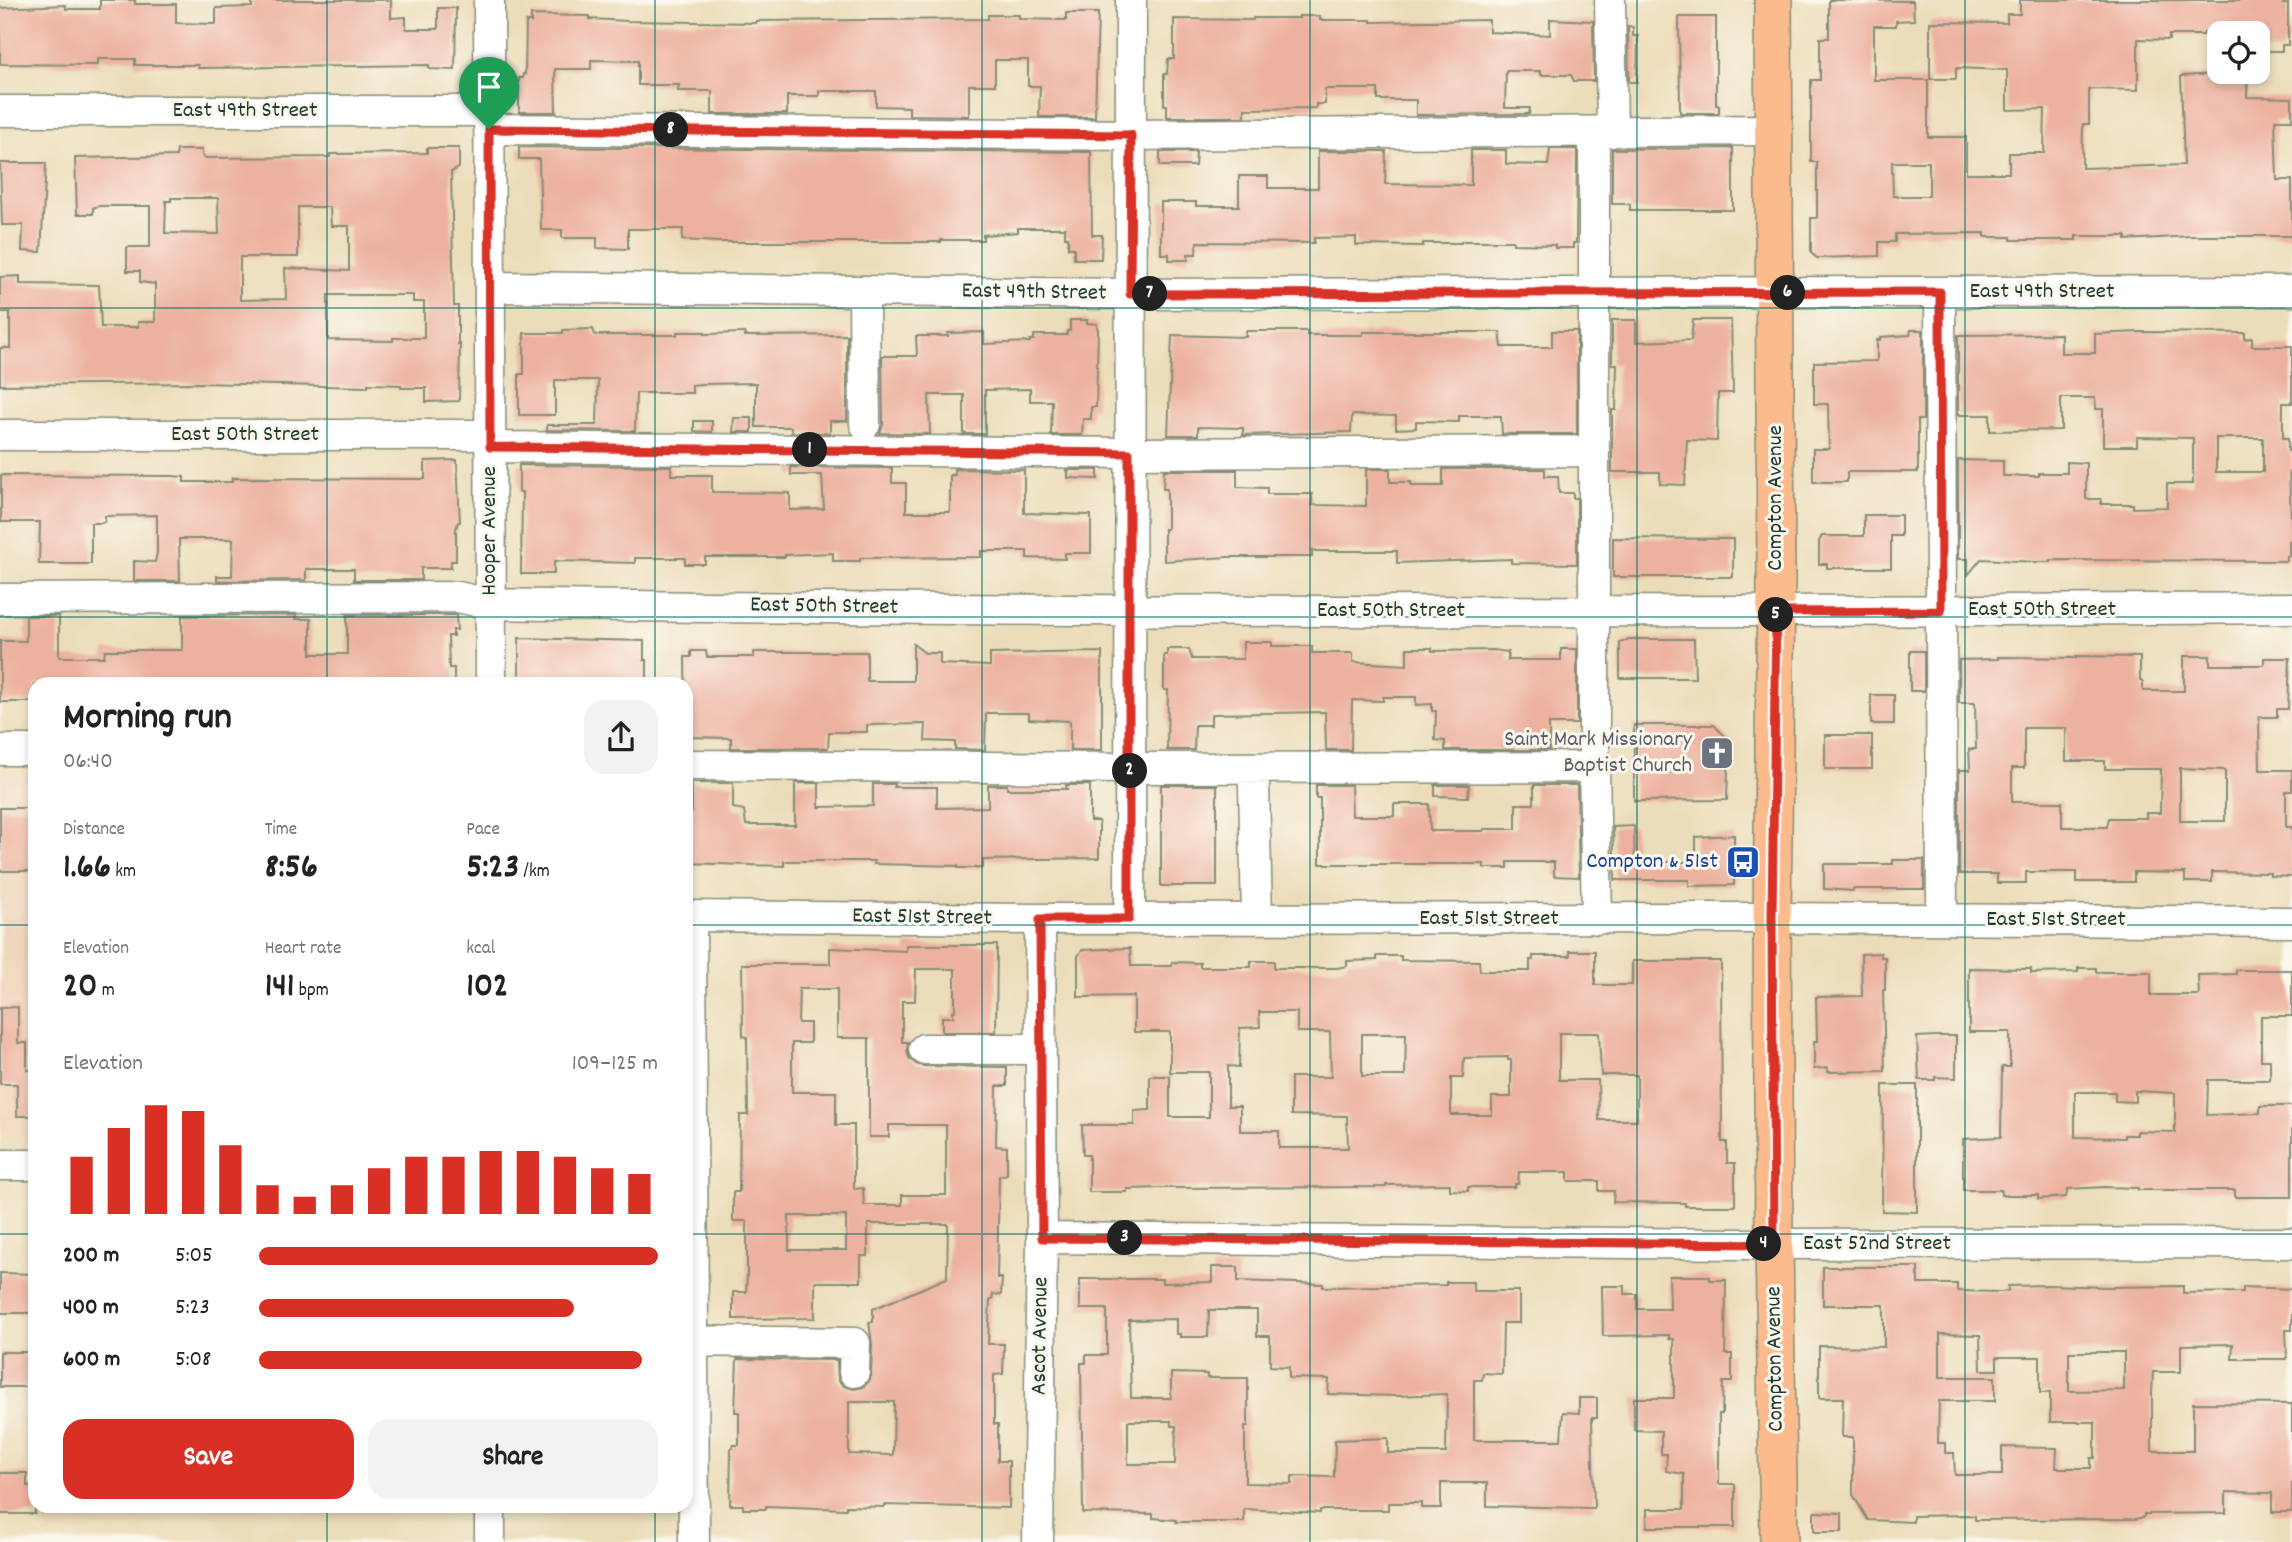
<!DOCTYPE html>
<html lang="en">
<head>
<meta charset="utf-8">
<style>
	:root { --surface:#fff; --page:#f2f2f2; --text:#222; --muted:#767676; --accent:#d93025 }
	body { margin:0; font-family:Dekko,sans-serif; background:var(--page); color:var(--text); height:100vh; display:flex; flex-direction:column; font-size:26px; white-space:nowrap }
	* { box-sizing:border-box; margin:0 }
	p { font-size:23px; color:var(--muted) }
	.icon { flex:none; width:38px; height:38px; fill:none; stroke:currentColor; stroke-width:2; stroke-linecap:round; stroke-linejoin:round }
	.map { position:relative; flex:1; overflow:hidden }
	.sheet { position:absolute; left:28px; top:677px; width:665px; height:836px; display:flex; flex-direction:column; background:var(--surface); border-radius:21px; box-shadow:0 4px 10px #0003 }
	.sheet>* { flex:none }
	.controls { position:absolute; left:2207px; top:21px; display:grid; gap:14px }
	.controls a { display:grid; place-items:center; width:63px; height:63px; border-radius:14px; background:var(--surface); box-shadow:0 4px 10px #0003; font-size:35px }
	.pin { position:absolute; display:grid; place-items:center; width:60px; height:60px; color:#fff; margin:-72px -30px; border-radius:50% 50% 50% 0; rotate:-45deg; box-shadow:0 0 7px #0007 }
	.pin .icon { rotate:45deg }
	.km { position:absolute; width:35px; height:35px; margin:-18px; border-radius:50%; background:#222; color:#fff; font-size:19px; line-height:35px; text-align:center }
	.round { display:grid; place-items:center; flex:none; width:74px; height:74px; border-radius:21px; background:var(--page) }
	.overview { display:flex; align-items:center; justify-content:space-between; height:119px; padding:0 35px }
	h1 { font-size:38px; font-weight:800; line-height:52px }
	.metrics { display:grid; grid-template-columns:repeat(3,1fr); gap:10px; height:119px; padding:7px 35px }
	.metrics div { display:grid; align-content:center }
	.metrics b { font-size:35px; font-weight:800 }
	.metrics small { font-size:19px; font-weight:400 }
	.metrics p { font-size:19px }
	.chart { height:196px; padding:14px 35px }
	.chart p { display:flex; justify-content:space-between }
	.chart svg { width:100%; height:126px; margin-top:7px; stroke:var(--accent); stroke-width:6 }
	.cta { display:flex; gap:14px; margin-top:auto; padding:14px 35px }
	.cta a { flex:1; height:80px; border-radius:21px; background:var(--accent); color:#fff; font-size:28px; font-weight:800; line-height:80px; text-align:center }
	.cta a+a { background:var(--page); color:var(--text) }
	ul { padding:0 35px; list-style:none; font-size:23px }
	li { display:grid; grid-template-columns:112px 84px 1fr; align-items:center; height:52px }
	li i { height:18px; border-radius:9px; background:var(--accent) }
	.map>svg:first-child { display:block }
	.built { fill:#f0d6bc }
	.building { fill:#edb19f; fill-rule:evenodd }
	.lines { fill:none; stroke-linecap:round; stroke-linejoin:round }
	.minor-casing { stroke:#868d77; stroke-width:33 }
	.major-casing { stroke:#868d77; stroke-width:40 }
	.minor { stroke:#fff; stroke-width:30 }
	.major { stroke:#fbbb8c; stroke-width:37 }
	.route-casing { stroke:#fff; stroke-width:14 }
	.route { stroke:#d93025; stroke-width:9 }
	.grid { fill:none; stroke:#0f766e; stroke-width:2; stroke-opacity:0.55 }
	.labels { text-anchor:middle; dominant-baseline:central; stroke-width:6; stroke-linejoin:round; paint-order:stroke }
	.street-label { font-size:23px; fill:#1f3d34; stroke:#fbf7ec }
	.worship-label { font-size:23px; fill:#5b616d; stroke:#fbf7ec; text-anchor:end }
	.transit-label { font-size:23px; fill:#164399; stroke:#fbf7ec; text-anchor:end }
</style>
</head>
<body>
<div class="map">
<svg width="2292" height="1542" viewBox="0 0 2292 1542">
	<rect width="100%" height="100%" fill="#fbf7ec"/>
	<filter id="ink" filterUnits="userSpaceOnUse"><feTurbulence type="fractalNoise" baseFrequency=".0143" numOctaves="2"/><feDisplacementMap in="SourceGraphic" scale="14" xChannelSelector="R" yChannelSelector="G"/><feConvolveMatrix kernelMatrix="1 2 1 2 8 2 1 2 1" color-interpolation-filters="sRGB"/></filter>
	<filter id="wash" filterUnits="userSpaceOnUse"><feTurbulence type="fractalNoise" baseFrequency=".00686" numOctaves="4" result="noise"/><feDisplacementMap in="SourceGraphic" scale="28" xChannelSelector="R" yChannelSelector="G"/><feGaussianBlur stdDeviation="1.57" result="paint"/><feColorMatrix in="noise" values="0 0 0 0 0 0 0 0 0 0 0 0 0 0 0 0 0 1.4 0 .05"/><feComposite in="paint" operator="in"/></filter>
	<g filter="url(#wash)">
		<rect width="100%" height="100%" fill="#ecddba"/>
		<path class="built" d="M0 776H35V1134H0Z"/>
		<g id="blocks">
			<path class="building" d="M100 0H135V4H176V23L216 24V8L252 7V0H391V18L406 17V29H438V8H456L455 70 429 69V65L198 68V65H135V59H98V65L0 64V8L66 5V9H100Z
				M1829 0 1913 1 1914 20 1896 21V26H1874V80H1928V137H1966V173H2009V153H2044L2045 109 2007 110V70L1956 68V79H1930V22L2007 23V14H2020V0H2283V4H2288V45H2282V51H2263L2261 33H2204V35H2169V40L2138 39V90L2089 89V124H2083L2082 168 2184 165 2181 76 2248 72 2247 97 2292 98V120H2275L2277 180H2292V236H2191L2126 240V236H2076V240H2011V237H1985V233L1895 234V242H1879V256L1817 258 1811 253V218H1817V162H1811V80H1820V38H1829ZM1892 162H1929V196H1893Z
				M1066 13H1098L1095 117H1039L1040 86H1028V60H995V85H969V116L909 115V107L876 106V91H819V96H787V114H712V91H678L679 85H638V61L591 60V69H555L556 112H519V78H523V74H525L526 22H531V15L590 16V19L628 21 756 23V21L988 19V15H1019V19L1066 20Z
				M1299 16H1320V20H1371V22L1489 20V32L1550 35V19L1593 21 1594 81H1574L1571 75H1541V71H1506L1505 108H1530L1529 114 1416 115V100H1378V89H1325V104H1316V108L1245 109V117H1167V105H1164V74H1167L1168 59H1174V19L1253 20V18H1299Z
				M1679 17H1716V105H1719V113H1680Z
				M1628 26 1633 27V36H1638L1637 82H1629Z
				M519 147 1091 152 1092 235H1102L1101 259H1074V248H1068V237H1065V228H1018V232L983 235V240H941V242H720L682 240 683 229H628V249L597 248V238H562V230H541L539 159H519Z
				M427 148H459V168L451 172 454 306H458V344H460L459 401 426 402V388H401V385L368 384V387L198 383 0 385V348H10V312H0V277L20 276V284L99 285 101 327H138V322H155V284L140 282V271H127V247H150V206H98L93 208V214H77L75 158 176 156 177 150H202V156L205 158 330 157V154L427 153ZM171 198H218L219 234 165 233 166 201H171ZM298 207H330L331 226H349V271L285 268 286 299 240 300V257H298ZM328 295H413V302H424V338H393V341L328 340Z
				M1733 148V210H1630V204H1612V149Z
				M1550 149H1577L1576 243H1573V248H1555V245L1513 244V241H1461V243H1423V246L1356 245V237L1314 238V243L1197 242 1196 254H1188V260H1169V254H1161V202H1196V206H1239V176H1268V188H1318V151H1386L1385 184 1471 185V150H1506V164L1548 165Z
				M1160 152H1196L1195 166H1160Z
				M0 163H46L41 252 22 251 23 225H2Z
				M1070 320H1087V323L1097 324 1098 331 1096 407H1091V419H1083L1082 435H1051L1052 401H1030V389L985 390V434H964V395H929L930 434 880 433 883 424 882 356H917L916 336H948V333L984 332V344L1030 342V340H1034V335H1067V331H1070Z
				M1612 320H1636V342L1691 340 1693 320H1731L1733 393H1718L1717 441 1687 440 1685 485 1660 484V472H1612V410H1616L1617 364H1612Z
				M593 329 595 335H677V332H705V334L745 333V336L847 335V421H830V433L791 432V427H756V383L703 384 692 385V393H636L635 431 547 430V425H597L598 380H555V415H519V374H524V333H563V330Z
				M1911 330H1923V420H1918V472H1847V482H1813V449H1829L1828 404H1814V362L1877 361V340H1880V337L1910 335Z
				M1246 331H1307V335H1363V332H1500L1502 347H1552V331H1577V434H1502L1501 416H1459V422L1416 421V428L1396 429V416L1352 415 1351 432 1243 435V428L1198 427V435H1168L1172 335 1246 337Z
				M2139 332 2245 333V339L2252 338V346H2292V403H2283V438H2288V451H2292V472H2289L2292 541H2289V556H2287V561L2051 560V562H2035L1981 559 1968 575V559H1958V460L2003 461V476H2039V473H2067V462L2086 463V499H2101V504H2133V508L2167 507V484H2193V438L2137 437V446H2103V409H2096L2095 398H2061V430L1990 431V415H1958V335L2061 334V353H2095V334ZM2216 438H2263V472H2216Z
				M734 418H752V432H733Z
				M694 421H712V432L694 431Z
				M457 460 460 522H458L456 529V561H451V568H421V580H354V569H306V580L217 581V576H232L233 539H179L180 581H134V561L155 562 157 553V515L105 516V521L102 523H91V564H39L40 522H1V475L172 476 184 477V482H232V478L425 479V461Z
				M519 465 671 466V475H712V492L790 493V510L824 509 822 475H791V467L892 468V483H906V512H950V475H955L954 469 1024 470V513L1091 515V553H1065V559L1027 558V551H981V557L860 558V561H833V553L785 555V557H705V564H685V558H635V563L554 561V574H521L522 492H519Z
				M1366 469H1390V482H1411V486H1443V469H1545V476H1558L1559 493H1573V498H1577V564L1511 563V559L1397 563V551H1312V557H1228L1164 561V529H1167V489H1163L1164 470H1237V487L1267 488V494H1312V505L1366 506Z
				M1065 470H1098V479L1068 478V471Z
				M1864 515H1901V536H1891V568H1827V564H1819V541L1822 536H1864Z
				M1613 538 1733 539V577H1613Z
				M296 615V619H311V654H347V615H456L457 630H453V636H448L449 668H454V684H35V702H0V641H26V616H59V657H104L105 650H182V616Z
				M519 638 644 641V660H647V684H519Z
				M1629 639H1694L1695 678H1620V643Z
				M1243 642H1272V646H1312V653H1353V662L1407 665V648H1432V651L1494 650 1508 652V660H1561V649H1577V724H1549V750H1445V741L1435 740 1436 711H1432V704L1416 705V697H1383V701L1352 700 1351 750H1326L1325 712 1214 714 1211 715V725H1195L1194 750H1167L1168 690H1164V655H1167V649H1189L1192 659H1243Z
				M913 644 925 653H940V664L990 666V654L1102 652V750H1070V721L1029 719V713H986L985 750 955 749V742L925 741 926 724 867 725V732H829L828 748H731V738L686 737 685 657H691V651H706L707 657H754V652H867V681H913Z
				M1910 651H1924V691H1910Z
				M2076 656 2140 657V680L2143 682V691H2184V656H2210V665H2264V658H2290L2288 709H2277V717H2259L2260 770H2292V791H2286V827H2292V877L2270 876V873L2212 872V882H2185V873L2134 872V882H2077V872H2026V883H1997V874H1959V770H1970L1969 749H1976L1975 703H1959V660L1998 659V657L2076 658ZM2024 728H2066V761H2105V769H2161L2160 813H2146V818H2109L2107 827H2062V802H2012V768H2024ZM2180 768 2225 770V821H2180Z
				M1871 695H1894V724H1871Z
				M1634 725H1714L1729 740 1727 800 1634 801Z
				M1825 735H1872V769H1825Z
				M692 783H733V808L744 810 746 825H795V783H819V807L873 806V784H894V787H937V808L988 807V785H1007V789H1067L1066 785H1090V821H1099V858L983 860V868H958V866L874 864V861H784V866L686 863V812H692Z
				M1161 785H1217V886H1161Z
				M1316 785H1351L1352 816H1394V804H1429L1430 831H1484V829H1516V804H1534V785H1577L1579 877 1554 876V862H1508V868H1484V864H1320V798H1316Z
				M1435 785H1469L1468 797 1435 796Z
				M0 808H35V871H0Z
				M1634 826 1635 862H1696V837L1734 835V885L1689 886V880H1615L1613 827Z
				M1893 860H1924V889H1853V891L1824 889V864H1893Z
				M906 945H997L996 1032H942V1017H953V1011H955V969H916L915 1001H902V1042H908L907 1050 909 1058 916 1064 923 1066 1007 1067V1086H997L996 1146 1007 1147V1174L999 1176 997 1278H1002L1001 1295 993 1294 992 1300H990L988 1344H1004L1003 1374 994 1375V1424H998V1461H1009V1508L884 1505V1507L846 1506V1509L766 1506V1509H743V1505H730L731 1448H733V1445H739V1412H735L737 1359 837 1360 838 1380 844 1386 854 1389 863 1387 869 1381 871 1373 872 1344 869 1322H873V1309L947 1278 948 1224H868V1256H861V1282H815V1318L733 1319V1292H746L747 1276V1221H733V1192H739L740 1115H748L747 1037 743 1036 742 964H830V948L906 951ZM799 989H837V1038H869V1137H889V1125H946V1195H902V1205H864L863 1188 854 1189V1125H836V1092H792V1043H810V1023H798ZM789 1216H846V1250H789ZM849 1402H894L893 1455 849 1454Z
				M1130 948 1131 966H1172V962L1200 963V967H1251V961H1274V968H1337L1347 966V961L1377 960V956H1401V960L1479 961 1480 971H1530V960H1533V956H1570V951H1595V985H1632V961H1721L1722 1142H1727V1163H1735V1206H1685V1203L1613 1202 1614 1191H1599V1181H1568V1172H1519L1518 1184H1515V1187H1468V1191L1450 1190V1184L1386 1185V1187L1162 1188 1127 1189V1192H1089V1155H1083L1082 1125H1134V1111L1150 1110V1076H1170V1117H1209V1072H1170V1032H1134V996L1078 997V956L1082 950ZM1259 1012H1297V1032H1330L1331 1077H1291V1115L1347 1116 1348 1148H1279V1131H1240V1106H1228V1066L1239 1067 1240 1028 1260 1027ZM1559 1033H1599L1601 1075H1637V1120H1599L1598 1080H1559ZM1362 1034H1406L1405 1076H1362ZM1508 1057V1060H1511V1097H1492V1115H1451V1078H1463L1464 1058Z
				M1881 953V957H1885V990H1883L1885 1071 1828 1072V1068L1814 1069V1041H1817L1816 997 1862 996 1861 954Z
				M1969 968 2031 969V973L2078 972V968H2096V972H2151V995H2199L2198 975 2236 974V970H2292V1016H2261V1060H2270V1080H2208L2207 1115 2260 1113V1106H2292V1197H2235V1190H2138V1188L2104 1187 2068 1189 2066 1197 2038 1199V1195H2001V1190H1963V1139L2001 1137 2002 1067H2010V1032H1969ZM2135 1091 2175 1093V1132L2137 1131V1135H2124V1138L2075 1137V1092H2115V1101L2135 1102Z
				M18 1007V1043H27V1070H35V1116H17V1084H0V1008Z
				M1936 1036H1956V1078L1935 1077V1080H1919L1917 1037Z
				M1883 1085H1917V1212L1882 1211Z
				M1212 1267H1238V1281L1323 1284V1287L1446 1285V1282H1473V1291H1519V1323H1503L1502 1374 1483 1373 1482 1380H1474V1440H1561L1563 1412 1579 1413V1398H1597V1418H1592L1594 1508 1487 1506V1483H1441V1508H1421V1503H1388V1510H1320V1513L1244 1509V1522H1176V1520L1153 1518V1514L1083 1513 1081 1363H1086V1355H1107V1309H1080V1279H1162V1283L1212 1282ZM1209 1310H1257V1336H1270V1366L1289 1367V1378L1329 1379 1328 1394 1395 1396 1447 1394 1446 1453H1388V1438L1335 1440 1334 1477 1292 1476V1484L1245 1483V1426H1248V1378H1207V1374L1171 1373V1398H1131L1129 1320 1176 1319V1334H1180V1337H1208ZM1128 1421H1171V1426H1176L1175 1464H1128Z
				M1823 1267H1918V1284H1957V1291L2001 1292 2008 1291V1286L2048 1285 2107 1287 2183 1286V1293L2243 1292V1287L2292 1289V1330H2286L2287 1359H2232L2233 1344 2181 1345V1372H2153L2152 1394V1451H2193V1403L2292 1404V1512H2272V1493L2226 1492V1513L2144 1514V1517L2135 1519 1975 1520V1516L1966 1515 1913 1516V1522L1868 1520 1853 1495V1437H1842L1843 1398H1819V1346L1884 1347V1305H1823ZM1940 1334 1980 1335 1981 1370H1997V1357H2040V1393H2050V1422H2095V1458H2091V1468H2056L2057 1448 2002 1447V1475H1955L1954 1453H1945V1443H1938L1939 1401H1995V1377H1940ZM2069 1352H2124V1390L2069 1391Z
				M0 1273 35 1274V1313H0Z
				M1669 1276H1706L1710 1277V1280H1726L1725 1354H1732V1382H1723L1722 1414H1719V1484H1735V1527H1647V1509H1684V1474L1666 1471 1667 1454H1661V1431L1634 1430V1398H1674V1339H1669V1335L1603 1336 1602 1286H1625V1294H1637V1309H1670Z
				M0 1352H35V1387H0Z
				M0 1473H27V1486H35V1514H0Z
				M1814 1512 1842 1513V1532H1814Z"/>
		</g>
	</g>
	<g filter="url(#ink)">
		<use href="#blocks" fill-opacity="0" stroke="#868d77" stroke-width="2"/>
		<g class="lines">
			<g class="minor-casing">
				<path id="minor" d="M489 0 491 684
					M1610 0 1612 132
					M0 111H489
					M489 129 1131 135 1774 130
					M490 287 1130 294 2292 291
					M864 291 865 424
					M1940 292 1942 919
					M0 435H490
					M490 447 1130 453 1594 451
					M0 599 458 597 490 604C1091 613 1692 613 2292 608
					M0 750H35
					M686 765 1130 768 1594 767V133
					M1594 767 1597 919
					M1254 785 1257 919
					M686 916 1040 919 1772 918 2292 922
					M691 916 694 1542
					M1130 919 1131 0
					M924 1049H1041
					M0 1165H35
					M1042 1238 1740 1244 2292 1243
					M686 1341 855 1343 854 1372
					M490 1507V1542
					M1038 1542 1042 1238 1040 919"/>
			</g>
			<g class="major-casing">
				<path id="major" d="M1773 0 1776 582 1772 918 1774 1244 1779 1542"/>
			</g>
			<use href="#minor" class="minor"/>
			<use href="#major" class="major"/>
		</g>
	</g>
	<g class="lines" filter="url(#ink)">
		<g class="route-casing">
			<path id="route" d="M489 129 1131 135 1130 294 1940 292 1941 611 1776 612 1772 918 1774 1244 1042 1238 1040 919H1129V453L490 447Z"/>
		</g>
		<use href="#route" class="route"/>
	</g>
	<path class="grid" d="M327 0V684M655 0V684M982 0V1542M1310 0V1542M1637 0V1542M1965 0V1542M0 308H2292M0 617H2292M0 925H35M686 925H2292M0 1234H35M686 1234H2292M327 1507V1542M655 1507V1542"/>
	<defs>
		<g id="church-square" transform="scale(1.75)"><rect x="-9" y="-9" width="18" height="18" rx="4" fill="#6b7280" stroke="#fbf7ec"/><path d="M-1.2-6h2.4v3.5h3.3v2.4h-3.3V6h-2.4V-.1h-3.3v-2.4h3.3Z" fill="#fff"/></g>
		<g id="bus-square" transform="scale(1.75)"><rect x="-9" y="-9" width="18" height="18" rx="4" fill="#1a4fb4" stroke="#fbf7ec"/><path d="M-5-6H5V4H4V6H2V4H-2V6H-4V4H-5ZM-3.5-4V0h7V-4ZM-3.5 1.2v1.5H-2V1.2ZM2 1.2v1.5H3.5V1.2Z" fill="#fff"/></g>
	</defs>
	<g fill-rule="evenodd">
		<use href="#church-square" x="1717" y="753"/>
		<use href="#bus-square" x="1743" y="862"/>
	</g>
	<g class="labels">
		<g class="street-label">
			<text x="245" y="111">East 49th Street</text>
			<text x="2042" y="292">East 49th Street</text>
			<text transform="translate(1034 293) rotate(1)">East 49th Street</text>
			<text x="245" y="435">East 50th Street</text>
			<text transform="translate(1776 498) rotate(-90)">Compton Avenue</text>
			<text transform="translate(490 531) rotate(-90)">Hooper Avenue</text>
			<text transform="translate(824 607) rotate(1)">East 50th Street</text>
			<text x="2042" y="610">East 50th Street</text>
			<text x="1391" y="611">East 50th Street</text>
			<text transform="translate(922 918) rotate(1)">East 51st Street</text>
			<text x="1489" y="919">East 51st Street</text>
			<text x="2056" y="920">East 51st Street</text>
			<text x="1877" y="1244">East 52nd Street</text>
			<text transform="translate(1041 1336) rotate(-89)">Ascot Avenue</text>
			<text transform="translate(1776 1359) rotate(-91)">Compton Avenue</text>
		</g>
		<g class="worship-label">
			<text x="1692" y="740">Saint Mark Missionary<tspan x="1692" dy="26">Baptist Church</tspan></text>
		</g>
		<g class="transit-label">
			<text x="1718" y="862">Compton &amp; 51st</text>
		</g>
	</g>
</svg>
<div class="controls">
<a><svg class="icon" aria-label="locate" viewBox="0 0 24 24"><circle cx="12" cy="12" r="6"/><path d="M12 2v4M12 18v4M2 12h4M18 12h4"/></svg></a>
</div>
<div class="pin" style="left:489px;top:129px;background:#1e9e55"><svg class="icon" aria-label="arrive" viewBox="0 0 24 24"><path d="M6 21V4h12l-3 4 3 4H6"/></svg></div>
<b class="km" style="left:810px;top:450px">1</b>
<b class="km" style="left:1130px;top:771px">2</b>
<b class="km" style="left:1125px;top:1238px">3</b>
<b class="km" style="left:1764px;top:1244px">4</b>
<b class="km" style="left:1776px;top:615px">5</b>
<b class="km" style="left:1788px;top:293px">6</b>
<b class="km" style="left:1150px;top:294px">7</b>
<b class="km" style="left:671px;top:130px">8</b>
<section class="sheet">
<div class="overview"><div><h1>Morning run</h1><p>06:40</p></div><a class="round"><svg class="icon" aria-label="share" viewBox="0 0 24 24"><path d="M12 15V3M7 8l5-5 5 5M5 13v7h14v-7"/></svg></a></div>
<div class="metrics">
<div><p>Distance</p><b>1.66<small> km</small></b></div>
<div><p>Time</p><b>8:56</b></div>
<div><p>Pace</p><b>5:23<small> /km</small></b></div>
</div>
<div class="metrics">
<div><p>Elevation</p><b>20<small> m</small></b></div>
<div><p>Heart rate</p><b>141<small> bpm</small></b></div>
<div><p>kcal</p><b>102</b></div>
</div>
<div class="chart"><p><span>Elevation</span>109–125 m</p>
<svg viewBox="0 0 160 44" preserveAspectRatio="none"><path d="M5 44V24M15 44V14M25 44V6M35 44V8M45 44V20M55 44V34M65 44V38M75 44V34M85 44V28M95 44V24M105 44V24M115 44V22M125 44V22M135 44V24M145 44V28M155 44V30"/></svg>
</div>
<ul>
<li><b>200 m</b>5:05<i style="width:100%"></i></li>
<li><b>400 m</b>5:23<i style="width:79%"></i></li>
<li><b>600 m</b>5:08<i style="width:96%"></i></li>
</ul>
<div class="cta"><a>Save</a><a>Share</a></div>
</section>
</div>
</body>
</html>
